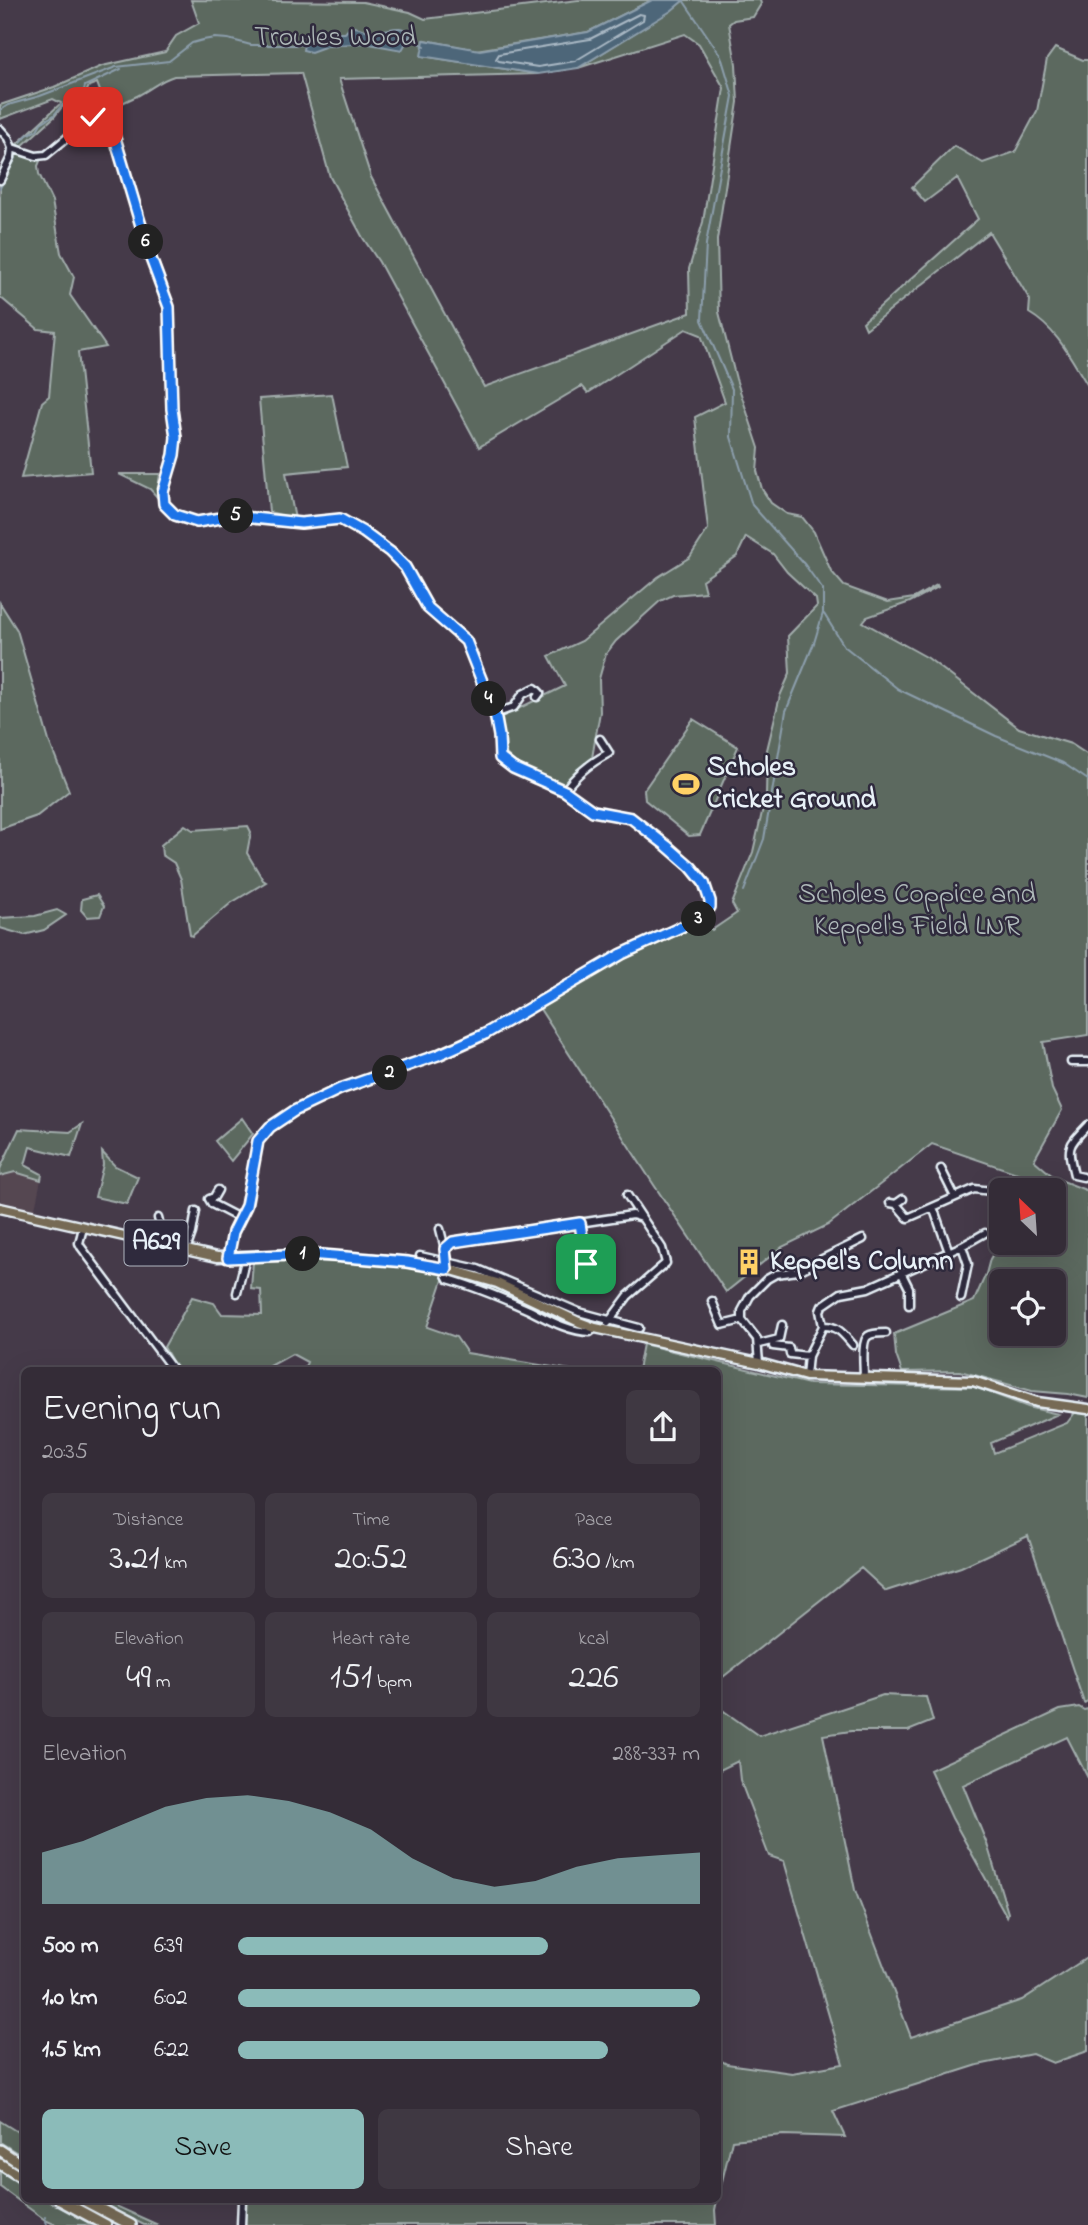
<!DOCTYPE html>
<html lang="en">
<head>
<meta charset="utf-8">
<style>
	:root { --surface:#342c37; --page:#3f3842; --text:#f1f3f6; --muted:#a9a7ad; --line:#4e4852; --accent:#8bbbb9 }
	body { margin:0; font-family:"Indie Flower",sans-serif; background:var(--page); color:var(--text); height:100vh; display:flex; flex-direction:column; font-size:26px; white-space:nowrap }
	* { box-sizing:border-box; margin:0 }
	p { font-size:23px; color:var(--muted) }
	.icon { flex:none; width:38px; height:38px; fill:none; stroke:currentColor; stroke-width:2; stroke-linecap:round; stroke-linejoin:round }
	.map { position:relative; flex:1; overflow:hidden }
	.drawer { position:absolute; left:21px; top:1367px; width:700px; height:836px; display:flex; flex-direction:column; background:var(--surface); border-radius:10px; box-shadow:0 7px 28px #0002,0 0 0 2px var(--line) }
	.drawer>* { flex:none }
	.needle { width:46px; rotate:335deg }
	.controls { position:absolute; left:989px; top:1178px; display:grid; gap:14px }
	.controls a { display:grid; place-items:center; width:77px; height:77px; border-radius:10px; background:var(--surface); box-shadow:0 7px 28px #0002,0 0 0 2px var(--line); font-size:35px }
	.pin { position:absolute; display:grid; place-items:center; width:60px; height:60px; color:#fff; margin:-30px; border-radius:14px; box-shadow:0 4px 10px #0006 }
	.km { position:absolute; width:35px; height:35px; margin:-18px; border-radius:50%; background:#222; color:#fff; font-size:19px; line-height:35px; text-align:center }
	.round { display:grid; place-items:center; flex:none; width:74px; height:74px; border-radius:10px; background:var(--page) }
	.overview { display:flex; align-items:center; justify-content:space-between; height:119px; padding:0 21px }
	h1 { font-size:38px; font-weight:600; line-height:52px }
	.stats { display:grid; grid-template-columns:repeat(3,1fr); gap:10px; height:119px; padding:7px 21px }
	.stats div { display:grid; align-content:center; border-radius:10px; background:var(--page); text-align:center }
	.stats b { font-size:35px; font-weight:600 }
	.stats small { font-size:19px; font-weight:400 }
	.stats p { font-size:19px }
	.chart { height:196px; padding:14px 21px }
	.chart p { display:flex; justify-content:space-between }
	.chart svg { width:100%; height:126px; margin-top:7px; fill:var(--accent); opacity:.7 }
	.action { display:flex; gap:14px; margin-top:auto; padding:14px 21px }
	.action a { flex:1; height:80px; border-radius:10px; background:var(--accent); color:#111; font-size:28px; font-weight:600; line-height:80px; text-align:center }
	.action a+a { background:var(--page); color:var(--text) }
	ul { padding:0 21px; list-style:none; font-size:23px }
	li { display:grid; grid-template-columns:112px 84px 1fr; align-items:center; height:52px }
	li i { height:18px; border-radius:9px; background:var(--accent) }
	.map>svg:first-child { display:block }
	.built { fill:#544651 }
	.green { fill:#5b695f; stroke:#a2adac; stroke-width:2; fill-rule:evenodd }
	.water { fill:#4e6679; stroke:#8c9eac; stroke-width:2 }
	.lines { fill:none; stroke-linecap:round; stroke-linejoin:round }
	.shore { stroke:#aab9c5; stroke-width:2 }
	.stream { stroke:#8c9eac; stroke-width:2 }
	.minor-casing { stroke:#e8f1f8; stroke-width:11 }
	.major-casing { stroke:#e8f1f8; stroke-width:13 }
	.highway-casing { stroke:#e8f1f8; stroke-width:14 }
	.minor { stroke:#2f2a3d; stroke-width:6 }
	.major { stroke:#766a55; stroke-width:8 }
	.highway { stroke:#766a55; stroke-width:9 }
	.route-casing { stroke:#fff; stroke-width:14 }
	.route { stroke:#1a73e8; stroke-width:9 }
	.labels { text-anchor:middle; dominant-baseline:central; stroke-width:5; stroke-linejoin:round; paint-order:stroke }
	.shield { fill:#2f2a3d; stroke:#b0b5c0; stroke-width:2 }
	.shield-label { font-size:26px; font-weight:bold; fill:#e8f1f8 }
	.park-label { font-size:28px; fill:#b0bbbb; stroke:#2f2a3d }
	.poi-label { font-size:28px; font-weight:bold; fill:#e8f1f8; stroke:#2f2a3d; text-anchor:start }
</style>
</head>
<body>
<div class="map">
<svg width="1088" height="2225" viewBox="0 0 1088 2225">
	<rect width="100%" height="100%" fill="#453a49"/>
	<filter id="ink" filterUnits="userSpaceOnUse"><feTurbulence type="fractalNoise" baseFrequency=".0143" numOctaves="2"/><feDisplacementMap in="SourceGraphic" scale="14" xChannelSelector="R" yChannelSelector="G"/><feConvolveMatrix kernelMatrix="1 2 1 2 8 2 1 2 1" color-interpolation-filters="sRGB"/></filter>
	<g filter="url(#ink)">
		<path class="built" d="M15 1172 41 1180 34 1213 0 1204V1176Z"/>
		<path class="green" d="M191 0 363 2 410 12 425 19 578 0H652L588 32 476 50 425 40 422 56 538 74 339 79 371 177 484 387 690 313 689 269 703 222 724 88 699 44 685 34 578 68 670 11 684 0H760L761 4 753 17 734 20 729 24 736 64 738 102 717 240 719 312 736 379 759 448 757 471 762 489 771 503 787 514 802 517 814 532 831 571 844 586 888 602 914 598 937 585 938 587 910 602 867 617 863 622 928 658 1019 728 1071 744 1088 755V1035L1043 1042 1052 1089 1062 1110 1034 1160 1055 1178 1088 1191V1398L1068 1394 1032 1391 960 1371 902 1372 896 1355 894 1334 974 1301 986 1274 990 1259 1001 1241 1054 1242V1190H1036L1023 1175 932 1144 828 1225 782 1247 726 1292 654 1185 540 1009 539 1006 549 999 615 962 703 922 712 930 737 913 732 904 753 852 766 795 767 750 780 696 790 673 788 636 817 606 816 599 787 572 773 554 746 537 737 556 702 580 705 592 673 595 660 601 616 641 606 654 599 679 600 712 592 758 565 787 517 765 506 754 501 717 565 686 549 656 582 641 658 577 690 557 708 529 695 417 725 402 701 335 686 329 588 393 582 386 479 447 379 262 363 238 330 177 301 73 174 76C160 80 151 89 139 95 129 100 119 104 109 110L106 107 97 83 89 86 85 95 62 107 54 117 21 147 17 144 61 103 53 99 0 119V105L54 87 102 66 165 52 176 36 199 23ZM1001 1281H1054V1334H1001Z
			M1055 48 1083 60H1088V386C1071 359 1058 330 1029 313L1030 300 989 232 866 329 863 322 978 219 957 178 925 202 912 187 954 146 983 163 1015 152 1037 111 1047 59Z
			M17 153 40 161 38 166 39 174 52 201 61 253 74 277 70 295 106 347 78 352 91 472 21 478 42 402 49 396 55 331 38 329 0 297V184Z
			M332 394 347 467 286 473 295 519 269 512 259 399Z
			M119 474H160L157 497 150 489Z
			M0 603 17 630 49 741 69 791 37 816 0 829Z
			M693 719 738 747 700 835 689 836 645 800 644 790Z
			M185 825 193 830 248 826 251 832 247 853 263 880 266 882 231 903 192 936 190 935 181 879 174 863 162 855 161 845Z
			M97 895 104 906 100 916 87 917 81 910 82 899Z
			M57 910 66 915 44 930 24 935 0 928V918L35 916Z
			M242 1118 253 1134 231 1161 215 1141Z
			M82 1124 71 1157 30 1147 25 1165 42 1174 41 1180 15 1172 0 1176V1169L19 1129 70 1132Z
			M102 1152 115 1166 138 1177 127 1204 95 1197 103 1165Z
			M253 1261C316 1261 380 1261 442 1274L443 1280 427 1327 456 1337 467 1353 571 1370H304L307 1362 292 1354 263 1370H177L164 1347 192 1297 214 1303 222 1314 262 1315 261 1290 251 1289Z
			M449 1273 482 1280 582 1328C538 1312 496 1291 451 1277Z
			M643 1344 809 1384 975 1387 1028 1407 1058 1414 991 1443 994 1453 1067 1423 1077 1410 1088 1413V1701L1084 1703 1028 1536 961 1567 886 1591 861 1568 718 1681V1370H638Z
			M883 1695 926 1697 933 1721 908 1731H851L823 1735 855 1890 911 2037 1022 2000 1088 1957V2051L1053 2063 1032 2054 978 2065 833 2111 845 2137 783 2135 732 2140 718 2198V2059L727 2064 792 2073 843 2064 784 1861 769 1856 740 1780 738 1761 718 1771V1707L759 1736Z
			M1079 1707 1084 1710 1088 1709V1778L1067 1737 963 1785 987 1844 1008 1913 1007 1917 952 1818 930 1770 1060 1710Z
			M0 2121 24 2136V2157L0 2142Z
			M0 2171 24 2187V2200H47L93 2225H56L45 2220 0 2187Z
			M95 2200H109L118 2207 158 2225H144Z
			M245 2200H717L715 2210 716 2225H245Z"/>
		<path class="water" d="M652 0H684L671 11 578 68 538 74 421 56 424 40 480 50 588 32Z
			M351 26C360 28 370 32 379 31 392 30 400 23 411 34L402 50 364 43 327 46 311 52 303 50 304 44 318 33H345Z"/>
		<g class="lines">
			<path class="shore" d="M639 14 644 15 643 20 575 61 538 67 499 61 496 59 499 54 590 39Z"/>
			<path class="stream" d="M683 0 721 56 733 96 706 244 702 320 732 389 731 437 752 505 805 565 823 590V613L814 643 786 711 764 839 744 891
				M409 37 425 46
				M0 110 8 105 40 96 116 67 169 61 192 43 203 40 215 38 228 39 251 45H306
				M21 142 27 135 37 130 41 123 54 115 61 106 83 94 85 86 121 69
				M0 188 16 158
				M824 614 844 646 898 689 996 736 1063 763 1088 780
				M45 2217 47 2225"/>
			<g class="minor-casing">
				<path id="minor" d="M0 129 8 138 12 148
					M12 148 36 156 46 155 96 114 104 115 112 128 150 255 169 307 172 409 176 437 174 455 163 492 164 504 175 515 197 522 233 516 301 523 340 519 363 532 390 552 405 567 428 608 466 641 495 714 499 736 500 758 513 768 564 791 590 809 631 818 667 846 691 867 704 883 710 901V907L703 917 622 954 485 1034 437 1055 340 1089 294 1111 270 1127 258 1141 246 1206 233 1232 228 1258
					M0 180 11 157 12 148
					M495 714 514 707 523 694 535 688 540 693 537 697
					M564 791C576 774 590 763 609 753L600 739
					M1071 1062H1088
					M941 1169 955 1197
					M1083 1177 1074 1175C1067 1146 1067 1147 1088 1125
					M218 1190 214 1197 209 1199 212 1204 239 1218
					M890 1203 896 1204 903 1199
					M896 1204 908 1218 974 1189 1001 1192
					M933 1207 949 1252
					M580 1223 586 1264
					M83 1228 79 1243 81 1247 173 1370
					M440 1229 448 1261 446 1275 448 1279C476 1287 502 1298 529 1310 547 1319 569 1332 590 1332L595 1328
					M156 1244 160 1226 158 1218
					M445 1249 453 1242 632 1215 642 1218
					M186 1250 192 1233 196 1211
					M420 1256 478 1269 579 1312 639 1328
					M901 1272 909 1288V1305
					M237 1293 246 1257
					M961 1298 968 1264 962 1246
					M712 1301 722 1325 742 1320
					M608 1323 628 1296 666 1263 662 1248 627 1195
					M823 1326C838 1325 844 1335 853 1345
					M759 1344 779 1339 782 1325
					M773 1346 789 1348 790 1354 808 1356
					M759 1363 757 1339 742 1320V1311L750 1296 767 1279 776 1274 798 1271 863 1239
					M806 1376 808 1356 823 1326 820 1311 822 1306 841 1293 868 1288 962 1246 985 1233
					M864 1377C864 1368 861 1341 868 1336 872 1333 881 1333 886 1333
					M241 2225 242 2200"/>
			</g>
			<g class="major-casing">
				<path id="major" d="M0 1208 217 1257 309 1254 407 1262 448 1269 497 1283 579 1322 595 1328 759 1363 806 1376 973 1381 1037 1402 1088 1409"/>
			</g>
			<g class="highway-casing">
				<path id="highway" d="M0 2150 24 2166
					M0 2164 24 2179
					M60 2200 106 2225
					M83 2200 131 2225"/>
			</g>
			<use href="#minor" class="minor"/>
			<use href="#major" class="major"/>
			<use href="#highway" class="highway"/>
		</g>
	</g>
	<g class="lines" filter="url(#ink)">
		<g class="route-casing">
			<path id="route" d="M93 117 100 114 104 115 112 128 150 256 169 307 172 409 176 437 174 455 163 492 164 504 175 515 197 522 233 516 301 523 340 519 363 532 390 552 405 567 428 608 466 641 495 714 499 736 500 758 513 768 565 791 593 811 631 818 667 846 691 867 704 883 710 901V907L703 917 622 954 485 1034 438 1055 340 1089 294 1111 270 1127 258 1141 246 1206 233 1232 228 1258 309 1254 407 1262 447 1269 445 1249 453 1242 580 1223 586 1264"/>
		</g>
		<use href="#route" class="route"/>
	</g>
	<defs>
		<g id="stadium-bare" transform="scale(2.1)"><path d="M0-5a6.5 5 0 1 0 0 10a6.5 5 0 1 0 0-10ZM-3.5-1.8h7v3.6h-7Z" fill="#ffd166" stroke="#2f2a3d" stroke-width="2.5" paint-order="stroke"/></g>
		<g id="building-bare" transform="scale(2.1)"><path d="M-4-6H4V6H1V3H-1V6H-4ZM-2.5-4.3h1.7v1.8h-1.7ZM.8-4.3h1.7v1.8H.8ZM-2.5-1h1.7V.8h-1.7ZM.8-1h1.7V.8H.8Z" fill="#ffd166" stroke="#2f2a3d" stroke-width="2.5" paint-order="stroke"/></g>
	</defs>
	<g fill-rule="evenodd">
		<use href="#stadium-bare" x="686" y="784"/>
		<use href="#building-bare" x="749" y="1262"/>
	</g>
	<g class="labels">
		<rect class="shield" x="124.5" y="1220.5" width="63" height="45" rx="5"/>
		<g class="shield-label">
			<text x="156" y="1243">A629</text>
		</g>
		<g class="park-label">
			<text x="335" y="38">Trowles Wood</text>
			<text x="917" y="895">Scholes Coppice and<tspan x="917" dy="32">Keppel's Field LNR</tspan></text>
		</g>
		<g class="poi-label">
			<text x="707" y="768">Scholes<tspan x="707" dy="32">Cricket Ground</tspan></text>
			<text x="770" y="1262">Keppel's Column</text>
		</g>
	</g>
</svg>
<div class="controls">
<a><svg class="needle" viewBox="-14 -14 28 28"><path d="M0-13l5 13h-10z" fill="#e53935"/><path d="M0 13l5-13h-10z" fill="#a9a7ad"/></svg></a>
<a><svg class="icon" aria-label="locate" viewBox="0 0 24 24"><circle cx="12" cy="12" r="6"/><path d="M12 2v4M12 18v4M2 12h4M18 12h4"/></svg></a>
</div>
<div class="pin" style="left:586px;top:1264px;background:#1e9e55"><svg class="icon" aria-label="arrive" viewBox="0 0 24 24"><path d="M6 21V4h12l-3 4 3 4H6"/></svg></div>
<div class="pin" style="left:93px;top:117px;background:#d93025"><svg class="icon" aria-label="check" viewBox="0 0 24 24"><path d="M5 12l5 5 9-10"/></svg></div>
<b class="km" style="left:303px;top:1254px">1</b>
<b class="km" style="left:390px;top:1073px">2</b>
<b class="km" style="left:699px;top:919px">3</b>
<b class="km" style="left:489px;top:699px">4</b>
<b class="km" style="left:236px;top:516px">5</b>
<b class="km" style="left:146px;top:242px">6</b>
<section class="drawer">
<div class="overview"><div><h1>Evening run</h1><p>20:35</p></div><a class="round"><svg class="icon" aria-label="share" viewBox="0 0 24 24"><path d="M12 15V3M7 8l5-5 5 5M5 13v7h14v-7"/></svg></a></div>
<div class="stats">
<div><p>Distance</p><b>3.21<small> km</small></b></div>
<div><p>Time</p><b>20:52</b></div>
<div><p>Pace</p><b>6:30<small> /km</small></b></div>
</div>
<div class="stats">
<div><p>Elevation</p><b>49<small> m</small></b></div>
<div><p>Heart rate</p><b>151<small> bpm</small></b></div>
<div><p>kcal</p><b>226</b></div>
</div>
<div class="chart"><p><span>Elevation</span>288–337 m</p>
<svg viewBox="0 0 160 44" preserveAspectRatio="none"><path d="M0 44V26L10 22L20 16L30 10L40 7L50 6L60 8L70 12L80 18L90 28L100 35L110 38L120 36L130 31L140 28L150 27L160 26V44z"/></svg>
</div>
<ul>
<li><b>500 m</b>6:39<i style="width:67%"></i></li>
<li><b>1.0 km</b>6:02<i style="width:100%"></i></li>
<li><b>1.5 km</b>6:22<i style="width:80%"></i></li>
</ul>
<div class="action"><a>Save</a><a>Share</a></div>
</section>
</div>
</body>
</html>
